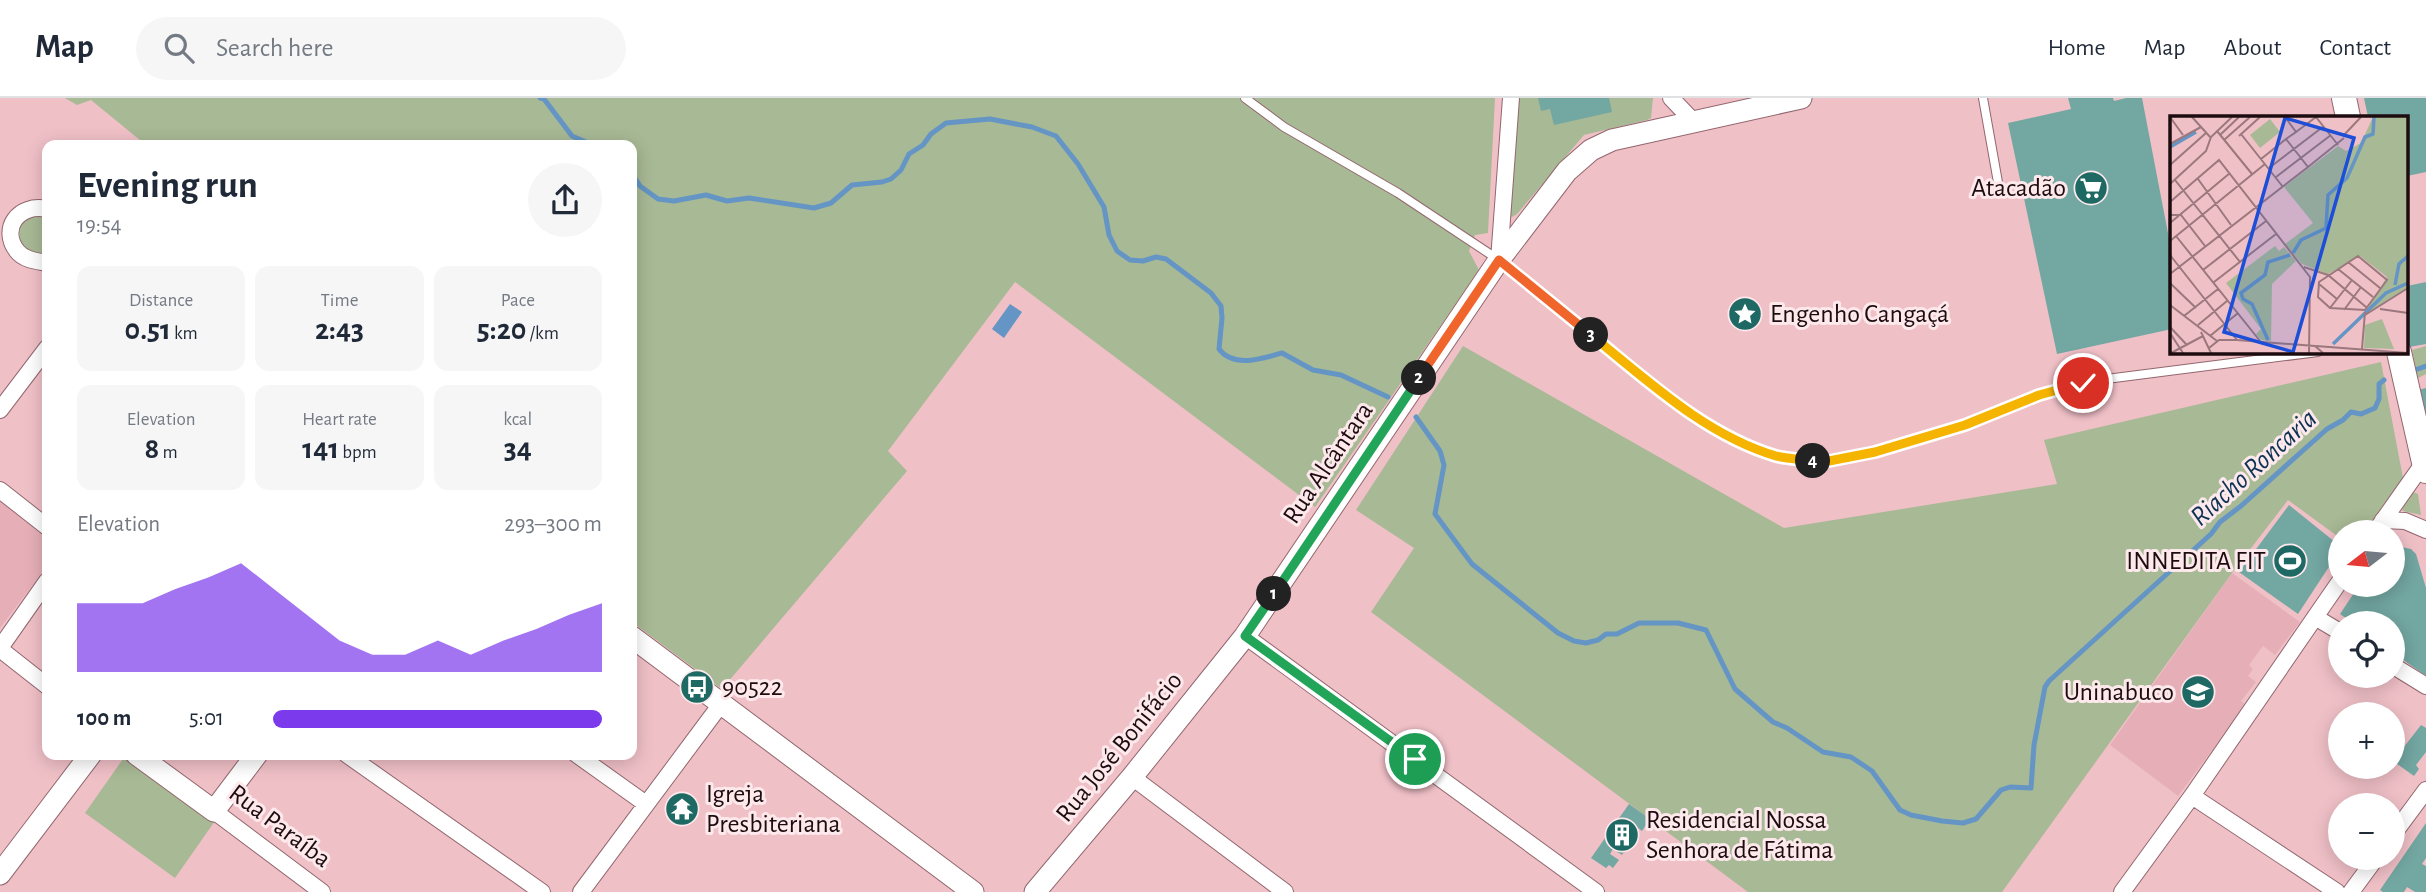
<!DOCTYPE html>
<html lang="en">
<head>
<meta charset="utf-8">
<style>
	:root { --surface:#fff; --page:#f6f6f7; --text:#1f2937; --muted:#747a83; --line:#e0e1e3; --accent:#7c3aed }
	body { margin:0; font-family:"Alegreya Sans",sans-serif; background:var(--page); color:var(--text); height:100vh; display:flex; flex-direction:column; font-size:26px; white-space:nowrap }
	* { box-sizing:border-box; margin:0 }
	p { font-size:23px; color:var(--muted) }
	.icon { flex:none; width:38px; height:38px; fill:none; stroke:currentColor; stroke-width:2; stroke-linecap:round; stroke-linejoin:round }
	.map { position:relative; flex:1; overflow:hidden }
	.details { position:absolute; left:42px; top:42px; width:595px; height:620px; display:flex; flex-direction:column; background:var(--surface); border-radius:14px; box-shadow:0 4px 18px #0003 }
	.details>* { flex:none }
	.needle { width:46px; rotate:254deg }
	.fabs { position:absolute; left:2328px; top:422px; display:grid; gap:14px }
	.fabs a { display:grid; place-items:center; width:77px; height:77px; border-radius:50%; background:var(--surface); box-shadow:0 4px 18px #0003; font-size:35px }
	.pin { position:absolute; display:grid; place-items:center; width:60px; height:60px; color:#fff; margin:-30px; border:4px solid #fff; border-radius:50%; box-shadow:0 2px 7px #0007 }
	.km { position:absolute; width:35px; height:35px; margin:-18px; border-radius:50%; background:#222; color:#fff; font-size:19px; line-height:35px; text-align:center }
	.round { display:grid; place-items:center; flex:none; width:74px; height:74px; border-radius:37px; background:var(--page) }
	.headline { display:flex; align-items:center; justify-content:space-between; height:119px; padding:0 35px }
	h1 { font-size:38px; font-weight:700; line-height:52px }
	.figures { display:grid; grid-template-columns:repeat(3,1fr); gap:10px; height:119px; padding:7px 35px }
	.figures div { display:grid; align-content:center; border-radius:14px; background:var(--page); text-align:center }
	.figures b { font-size:30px; font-weight:700 }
	.figures small { font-size:19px; font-weight:400 }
	.figures p { font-size:19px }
	.chart { height:196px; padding:14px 35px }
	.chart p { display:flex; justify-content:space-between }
	.chart svg { width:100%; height:126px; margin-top:7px; fill:var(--accent); opacity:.7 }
	ul { padding:0 35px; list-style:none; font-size:23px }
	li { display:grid; grid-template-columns:112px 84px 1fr; align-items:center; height:52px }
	li i { height:18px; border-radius:9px; background:var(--accent) }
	header { display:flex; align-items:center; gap:42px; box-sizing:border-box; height:98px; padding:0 35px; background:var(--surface); border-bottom:2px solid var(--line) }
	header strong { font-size:33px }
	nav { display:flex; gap:38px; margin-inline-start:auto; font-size:24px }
	.search { width:490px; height:63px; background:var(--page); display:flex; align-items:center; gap:18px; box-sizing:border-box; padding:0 24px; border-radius:38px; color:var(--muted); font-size:26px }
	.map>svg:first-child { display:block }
	.built { fill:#e6afb8 }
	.green { fill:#a8b995 }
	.water { fill:#6495c4 }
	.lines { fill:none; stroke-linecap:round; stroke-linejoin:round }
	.stream { stroke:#6495c4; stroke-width:5 }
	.building { fill:#73a7a2 }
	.lane-casing { stroke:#92676e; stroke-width:10 }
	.street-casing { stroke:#92676e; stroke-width:18 }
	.secondary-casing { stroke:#92676e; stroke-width:23 }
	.primary-casing { stroke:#92676e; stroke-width:26 }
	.lane { stroke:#fff; stroke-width:8 }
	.street { stroke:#fff; stroke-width:16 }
	.secondary { stroke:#fff; stroke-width:21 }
	.primary { stroke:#fff; stroke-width:24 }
	.split-1-casing { stroke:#fff; stroke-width:14 }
	.split-2-casing { stroke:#fff; stroke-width:14 }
	.split-3-casing { stroke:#fff; stroke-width:14 }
	.split-4-casing { stroke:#fff; stroke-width:14 }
	.split-5-casing { stroke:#fff; stroke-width:14 }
	.split-1 { stroke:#22a559; stroke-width:9 }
	.split-2 { stroke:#22a559; stroke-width:9 }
	.split-3 { stroke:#f0652b; stroke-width:9 }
	.split-4 { stroke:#f5b400; stroke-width:9 }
	.split-5 { stroke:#f5b400; stroke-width:9 }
	.labels { text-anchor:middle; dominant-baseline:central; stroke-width:6; stroke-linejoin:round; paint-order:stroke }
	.poi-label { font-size:26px; fill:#1c0c0f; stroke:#fde9ec; text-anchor:start }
	.street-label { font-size:26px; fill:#1c0c0f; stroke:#fde9ec }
	.water-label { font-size:28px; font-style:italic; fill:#0d3353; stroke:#fde9ec }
	.inset-river { fill:none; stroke:#6495c4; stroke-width:3.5 }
	.inset-road { fill:none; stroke:#9b787d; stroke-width:2 }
	.view { fill:#1d4ed8; fill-opacity:0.15; stroke:#1d4ed8; stroke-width:3.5 }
	.inset-edge { fill:none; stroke:#1c0c0f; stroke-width:3.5 }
</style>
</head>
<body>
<header>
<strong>Map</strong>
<div class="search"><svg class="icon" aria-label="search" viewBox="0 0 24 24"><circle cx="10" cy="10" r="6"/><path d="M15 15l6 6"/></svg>Search here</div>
<nav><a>Home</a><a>Map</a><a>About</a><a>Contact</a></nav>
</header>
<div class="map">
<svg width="2426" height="794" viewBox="0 0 2426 794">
	<rect width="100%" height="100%" fill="#f0c0c7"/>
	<path class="built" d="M0 398 47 434V468L0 530Z
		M2232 475 2300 524 2275 557 2263 548 2249 567 2253 571 2248 578 2256 584 2241 603 2246 607 2178 698 2110 647Z"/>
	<path class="green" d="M65 0H1495L1488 135 1475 137 1469 153 1479 172 1315 409 1015 184 888 353 907 373 722 591 632 524V47H146L91 2 77 7Z
		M1516 0H1653L1651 20 1647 22 1584 37 1517 116 1512 119 1509 118Z
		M47 111V165L13 147 21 114Z
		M1463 248 1784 430 2057 386 2044 342 2381 264 2403 380 2364 434H2340V440L2288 402 2232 475 2002 794H1748L1371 514 1414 450 1356 412Z
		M2426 248V276L2418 280 2412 252Z
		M2413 394 2418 396 2421 417 2403 413 2402 411Z
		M125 658 215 723 175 780 85 715Z"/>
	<path class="water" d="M1010 206 1022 214 1004 240 992 231Z"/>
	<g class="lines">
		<path class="stream" d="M540 0 544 1 572 38 593 47
			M632 76 640 88 658 101 674 103 706 97 727 103 749 100 814 110 831 105 852 87 882 84 891 81 901 72 909 56 923 47 931 36 946 25 990 21 1032 29 1056 38 1078 66 1104 109 1109 137 1117 153 1130 162 1143 163 1156 159 1166 161 1211 195 1221 208 1222 220 1219 251C1233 270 1262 261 1282 255L1313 272 1341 277 1388 299
			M2415 272 2426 268
			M1416 319 1440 353 1444 367 1435 416 1472 466 1558 535 1574 543 1586 545 1598 542 1606 536H1617L1639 525H1678L1706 532 1735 591 1773 624 1787 630 1823 654 1851 659 1872 673 1900 712 1911 717 1942 723 1963 725 1976 721 2001 692 2010 689 2031 690 2034 647 2045 589 2049 583 2211 436 2220 424 2241 408 2327 331 2343 322 2351 314 2361 316 2375 310 2379 301V286L2384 282"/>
	</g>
	<path class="building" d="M1538 0H1609L1612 14 1554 27 1550 11 1541 13Z
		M2068 0H2113L2114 3 2126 0H2142L2172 156V231L2057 256 2008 25 2071 11Z
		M2364 0H2426V74L2407 78V19H2368Z
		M2426 184V246L2409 249 2407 239V188Z
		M2426 290V320L2418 292Z
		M2289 407 2340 448V452L2298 516 2239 474Z
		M2397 448 2411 451 2416 456 2426 490V578L2392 554V525H2353L2340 516 2360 486H2392V449Z
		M2421 627 2426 630V654L2416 667 2419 671 2414 678 2393 663Z
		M1629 706 1650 721 1642 733 1633 726 1631 729 1639 735 1632 744 1626 740 1622 746 1627 749 1622 757 1613 751 1610 756 1619 762 1613 770 1609 767 1606 770 1591 760Z
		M2426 725V760L2422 766 2426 768V794H2415L2407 789 2404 794H2383L2380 792Z"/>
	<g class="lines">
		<g class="lane-casing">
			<path id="lane" d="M1245 0 1284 29 1398 95 1499 162 1672 302 1732 340 1777 358 1823 364 1875 354 1965 327 2039 297 2083 284 2318 254
				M1983 0 1999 90"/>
		</g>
		<g class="street-casing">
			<path id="street" d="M1671 0 1693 23
				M47 111C18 105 0 131 17 153 24 162 37 163 47 165
				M1499 162 1511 0
				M0 312 47 250
				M0 392 47 429
				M2383 422 2405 423 2426 432
				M2375 434 2425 363
				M2315 519 2340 534
				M1245 538 1596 794
				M0 550 47 483
				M0 551 47 588
				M2392 567 2426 588
				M346 656 542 794
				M576 656 646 706
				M1132 679 1285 794
				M2192 698 2337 794
				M214 713 322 794
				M2392 738 2426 692
				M581 794 721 606
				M2122 794 2192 698 2340 483
				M2351 794 2376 760"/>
		</g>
		<g class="secondary-casing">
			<path id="secondary" d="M632 539 973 794
				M136 656 214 713 257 656
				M0 776 91 656
				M1035 794 1132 679 1245 538 1499 162 1567 73 1591 52 1612 42 1801 0"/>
		</g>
		<g class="primary-casing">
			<path id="primary" d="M2344 0 2348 19
				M2399 254 2426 373"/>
		</g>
		<use href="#lane" class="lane"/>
		<use href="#street" class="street"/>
		<use href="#secondary" class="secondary"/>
		<use href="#primary" class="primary"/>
	</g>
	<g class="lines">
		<g class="split-1-casing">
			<path id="split-1" d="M1274 496 1245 538 1415 661"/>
		</g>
		<g class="split-2-casing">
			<path id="split-2" d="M1274 496 1419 280"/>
		</g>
		<g class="split-3-casing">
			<path id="split-3" d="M1419 280 1499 162 1591 237"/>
		</g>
		<g class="split-4-casing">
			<path id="split-4" d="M1591 237C1647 282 1705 337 1776 358 1787 361 1801 361 1813 363"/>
		</g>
		<g class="split-5-casing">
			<path id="split-5" d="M1813 363 1824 364 1875 354 1965 327 2039 297 2083 285"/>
		</g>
		<use href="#split-1" class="split-1"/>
		<use href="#split-2" class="split-2"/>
		<use href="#split-3" class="split-3"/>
		<use href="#split-4" class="split-4"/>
		<use href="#split-5" class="split-5"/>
	</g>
	<defs>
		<g id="supermarket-disc" transform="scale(1.75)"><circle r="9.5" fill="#1e6964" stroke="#fde9ec"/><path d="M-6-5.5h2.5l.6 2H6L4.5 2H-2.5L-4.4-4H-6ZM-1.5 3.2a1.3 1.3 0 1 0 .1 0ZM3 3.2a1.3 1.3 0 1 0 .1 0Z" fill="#fff"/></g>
		<g id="sight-disc" transform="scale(1.75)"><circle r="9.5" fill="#1e6964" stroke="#fde9ec"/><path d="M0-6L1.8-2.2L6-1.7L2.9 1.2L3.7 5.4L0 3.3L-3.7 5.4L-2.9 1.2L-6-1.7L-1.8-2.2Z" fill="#fff"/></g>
		<g id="stadium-disc" transform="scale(1.75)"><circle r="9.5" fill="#1e6964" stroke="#fde9ec"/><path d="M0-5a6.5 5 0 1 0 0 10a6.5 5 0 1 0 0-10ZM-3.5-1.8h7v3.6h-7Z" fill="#fff"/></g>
		<g id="bus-disc" transform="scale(1.75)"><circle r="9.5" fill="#1e6964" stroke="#fde9ec"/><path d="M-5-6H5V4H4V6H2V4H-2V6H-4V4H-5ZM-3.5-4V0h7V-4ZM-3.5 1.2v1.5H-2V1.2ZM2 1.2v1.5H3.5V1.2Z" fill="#fff"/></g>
		<g id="university-disc" transform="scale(1.75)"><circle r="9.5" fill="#1e6964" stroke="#fde9ec"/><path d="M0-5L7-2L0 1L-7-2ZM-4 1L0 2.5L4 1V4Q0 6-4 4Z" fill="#fff"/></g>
		<g id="temple-disc" transform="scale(1.75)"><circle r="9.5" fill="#1e6964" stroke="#fde9ec"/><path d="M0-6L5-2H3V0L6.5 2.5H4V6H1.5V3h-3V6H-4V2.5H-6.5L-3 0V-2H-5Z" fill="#fff"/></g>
		<g id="building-disc" transform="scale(1.75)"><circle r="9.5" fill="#1e6964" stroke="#fde9ec"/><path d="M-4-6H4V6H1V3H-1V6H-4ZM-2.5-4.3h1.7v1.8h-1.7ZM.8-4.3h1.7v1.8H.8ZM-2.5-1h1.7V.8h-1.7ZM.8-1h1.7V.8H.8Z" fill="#fff"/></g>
	</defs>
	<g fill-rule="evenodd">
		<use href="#supermarket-disc" x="2091" y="90"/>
		<use href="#sight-disc" x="1745" y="216"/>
		<use href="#stadium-disc" x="2290" y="463"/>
		<use href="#bus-disc" x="697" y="589"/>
		<use href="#university-disc" x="2198" y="594"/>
		<use href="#temple-disc" x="682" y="711"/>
		<use href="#building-disc" x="1622" y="737"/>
	</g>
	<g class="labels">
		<g class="poi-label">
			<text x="2066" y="90" text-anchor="end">Atacadão</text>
			<text x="1770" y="216">Engenho Cangaçá</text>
			<text x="2266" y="463" text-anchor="end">INNEDITA FIT</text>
			<text x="722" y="589">90522</text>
			<text x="2174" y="594" text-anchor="end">Uninabuco</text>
			<text x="706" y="696">Igreja<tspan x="706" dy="30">Presbiteriana</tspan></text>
			<text x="1646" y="722">Residencial Nossa<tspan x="1646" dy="30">Senhora de Fátima</tspan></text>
		</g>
		<g class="street-label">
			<text transform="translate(1328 365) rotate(-56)">Rua Alcântara</text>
			<text transform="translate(1119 649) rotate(-51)">Rua José Bonifácio</text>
			<text transform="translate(280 728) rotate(37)">Rua Paraíba</text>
		</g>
		<g class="water-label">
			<text transform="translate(2254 370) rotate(-42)">Riacho Roncaria</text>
		</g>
	</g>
	<g transform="translate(2170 18)">
		<rect width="238" height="238" fill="#f0c0c7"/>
		<path d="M203 1H238V171L199 196 196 195 217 161 190 140 158 158 132 148 115 128 143 107 114 71 168 30 176 35 191 27ZM100 3 110 16 90 32 80 19ZM105 130 109 135 114 131 126 145 102 168 101 225 91 224 86 218 91 213 56 167ZM212 203 224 233 194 232 195 209Z" fill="#a8b995"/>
		<path class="inset-river" d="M0 31 26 16M123 137 131 124 156 112 158 79 177 62 195 21 203 18 204 1M225 169 229 148 238 140M98 224 82 188 73 183 71 177 95 159 98 146 120 139M163 228 216 177 238 167"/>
		<path class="inset-road" d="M0 1 13 19M22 1 41 22M146 1 168 29M47 15 82 58M126 16 146 1M71 18 113 71M50 19 69 1M69 20 90 1M173 20 191 1M54 24 80 1M0 28 31 11M91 43 116 23M0 49 36 17M138 51 174 22M99 52 154 10M106 61 161 19M28 63 61 109M5 64 70 146M0 68 36 35 41 21 62 1M0 86 49 44 140 161 139 237M0 99H11L35 130M0 107 60 57M6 120 90 225M0 125 95 48M0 139 67 224M188 140 217 164 195 194 160 192 148 181 149 166ZM178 146 210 172M134 151 158 159 196 191M168 153 203 181M33 154 96 105M0 158 138 51 116 23 126 16 115 1M44 166 106 118M0 167 26 192M149 168 167 183M0 189 47 225M160 192 182 164M210 193 238 197M174 194 191 171M195 199 238 172M14 200 48 173M28 209 57 185M0 211 16 228M31 216 41 237M0 217 13 237M40 220 68 197M146 230 238 237M39 232 49 224H67L145 230 153 237M192 233 195 196M1 237 33 220"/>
		<path class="view" d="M115 2 184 22 123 236 54 216Z"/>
		<rect width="238" height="238" class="inset-edge"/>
	</g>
</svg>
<div class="fabs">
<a><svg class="needle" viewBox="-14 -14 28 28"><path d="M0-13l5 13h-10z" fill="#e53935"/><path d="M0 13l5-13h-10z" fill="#747a83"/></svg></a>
<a><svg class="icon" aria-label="locate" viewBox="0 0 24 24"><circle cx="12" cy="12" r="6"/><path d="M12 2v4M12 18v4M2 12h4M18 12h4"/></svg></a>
<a>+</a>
<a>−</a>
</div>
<div class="pin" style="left:1415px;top:661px;background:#1e9e55"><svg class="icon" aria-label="arrive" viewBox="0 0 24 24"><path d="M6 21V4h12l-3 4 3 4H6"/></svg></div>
<div class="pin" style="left:2083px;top:285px;background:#d93025"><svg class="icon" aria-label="check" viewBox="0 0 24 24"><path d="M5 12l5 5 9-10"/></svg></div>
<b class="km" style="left:1274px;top:496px">1</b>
<b class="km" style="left:1419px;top:280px">2</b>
<b class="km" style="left:1591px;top:237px">3</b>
<b class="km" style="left:1813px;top:363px">4</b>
<section class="details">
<div class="headline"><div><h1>Evening run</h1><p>19:54</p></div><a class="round"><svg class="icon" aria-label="share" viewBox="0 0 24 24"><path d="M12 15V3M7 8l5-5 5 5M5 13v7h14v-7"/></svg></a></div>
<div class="figures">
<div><p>Distance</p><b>0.51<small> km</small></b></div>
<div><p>Time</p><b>2:43</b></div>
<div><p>Pace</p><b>5:20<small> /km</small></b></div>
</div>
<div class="figures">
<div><p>Elevation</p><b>8<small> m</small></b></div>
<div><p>Heart rate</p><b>141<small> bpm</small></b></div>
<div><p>kcal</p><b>34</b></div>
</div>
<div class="chart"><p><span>Elevation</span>293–300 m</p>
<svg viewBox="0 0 160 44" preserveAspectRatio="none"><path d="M0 44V20L10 20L20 20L30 15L40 11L50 6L60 15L70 24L80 33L90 38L100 38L110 33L120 38L130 33L140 29L150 24L160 20V44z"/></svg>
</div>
<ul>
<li><b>100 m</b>5:01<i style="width:100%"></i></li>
</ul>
</section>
</div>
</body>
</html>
